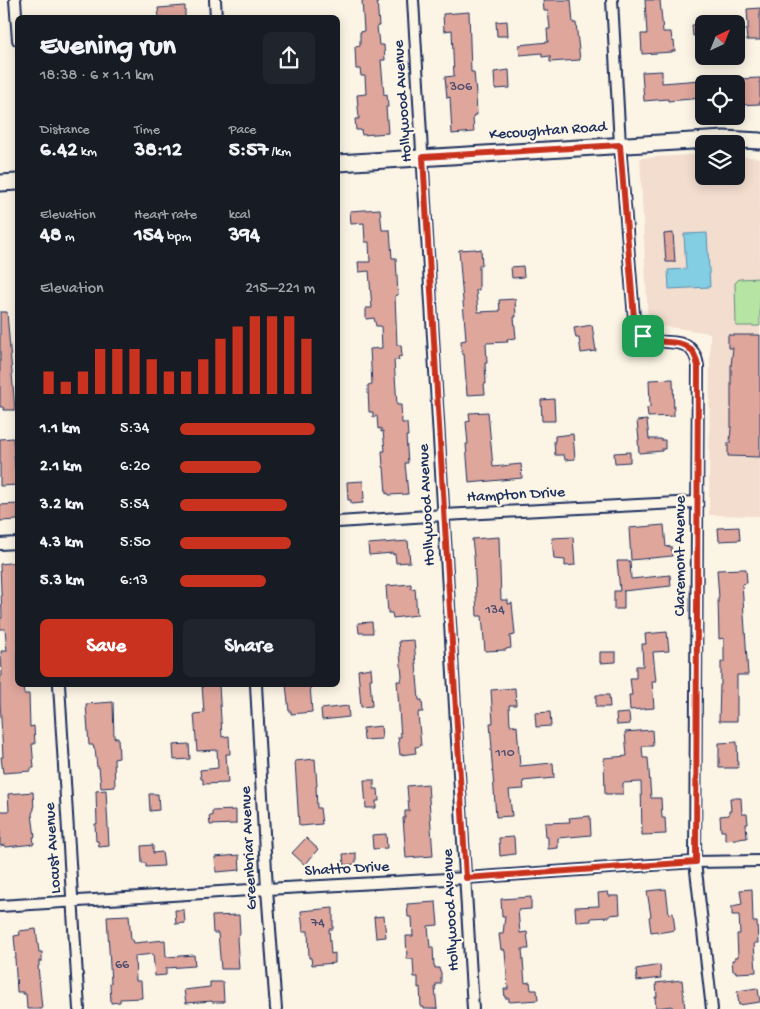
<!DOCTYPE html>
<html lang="en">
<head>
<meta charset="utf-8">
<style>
	:root { --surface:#171b24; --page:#20242c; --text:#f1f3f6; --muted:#9ea1a6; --accent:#c8321e }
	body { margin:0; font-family:"Gochi Hand",sans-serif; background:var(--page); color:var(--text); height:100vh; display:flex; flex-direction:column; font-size:19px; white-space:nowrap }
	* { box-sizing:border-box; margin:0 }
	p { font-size:16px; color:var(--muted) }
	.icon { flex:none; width:28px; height:28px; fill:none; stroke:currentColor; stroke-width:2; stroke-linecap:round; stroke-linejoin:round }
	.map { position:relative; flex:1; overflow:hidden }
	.side { position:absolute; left:15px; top:15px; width:325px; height:672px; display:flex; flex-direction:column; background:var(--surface); border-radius:8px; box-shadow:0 2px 12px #0003 }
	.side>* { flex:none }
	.needle { width:32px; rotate:43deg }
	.tools { position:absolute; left:695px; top:15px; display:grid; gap:10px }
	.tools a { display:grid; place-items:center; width:50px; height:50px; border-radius:8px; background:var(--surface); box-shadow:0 2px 12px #0003; font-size:25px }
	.pin { position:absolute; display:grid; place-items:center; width:42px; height:42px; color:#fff; margin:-21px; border-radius:10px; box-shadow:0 2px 8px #0006 }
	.round { display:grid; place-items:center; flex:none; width:52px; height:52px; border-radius:8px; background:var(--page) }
	.overview { display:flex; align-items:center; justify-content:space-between; height:85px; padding:0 25px }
	h1 { font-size:28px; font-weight:700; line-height:38px }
	.stats { display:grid; grid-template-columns:repeat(3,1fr); gap:8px; height:85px; padding:5px 25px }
	.stats div { display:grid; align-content:center }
	.stats b { font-size:21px; font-weight:700 }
	.stats small { font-size:14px; font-weight:400 }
	.stats p { font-size:14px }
	.chart { height:140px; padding:10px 25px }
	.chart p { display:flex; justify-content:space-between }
	.chart svg { width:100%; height:90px; margin-top:5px; stroke:var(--accent); stroke-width:6 }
	.action { display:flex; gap:10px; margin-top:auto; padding:10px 25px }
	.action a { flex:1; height:58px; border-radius:8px; background:var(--accent); color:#fff; font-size:20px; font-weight:700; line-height:58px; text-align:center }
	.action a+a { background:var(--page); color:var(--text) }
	ul { padding:0 25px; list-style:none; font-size:16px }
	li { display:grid; grid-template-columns:80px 60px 1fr; align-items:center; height:38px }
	li i { height:12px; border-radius:6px; background:var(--accent) }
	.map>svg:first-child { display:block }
	.built { fill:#f3ddcf }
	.green { fill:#b6e4a3; stroke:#688a80 }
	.water { fill:#83cee3; stroke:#598eae }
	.building { fill:#dfa69c; stroke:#1b2f5e }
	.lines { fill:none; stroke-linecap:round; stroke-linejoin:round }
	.street-casing { stroke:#1b2f5e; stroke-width:14 }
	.primary-casing { stroke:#1b2f5e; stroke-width:19 }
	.street { stroke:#fcf5e5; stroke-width:10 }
	.primary { stroke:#fcf5e5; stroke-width:15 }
	.route-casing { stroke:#fff; stroke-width:10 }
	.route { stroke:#c8321e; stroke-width:6 }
	.labels { text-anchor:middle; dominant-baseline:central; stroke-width:4.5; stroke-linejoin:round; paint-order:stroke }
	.number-label { font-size:14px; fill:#4c4d6e }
	.street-label { font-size:16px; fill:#1b2f5e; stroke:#fcf5e5 }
</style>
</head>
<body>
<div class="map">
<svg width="760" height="1009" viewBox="0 0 760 1009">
	<rect width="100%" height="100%" fill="#fcf5e5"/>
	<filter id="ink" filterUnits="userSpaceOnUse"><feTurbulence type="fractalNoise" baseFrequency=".02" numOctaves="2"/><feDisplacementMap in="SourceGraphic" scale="10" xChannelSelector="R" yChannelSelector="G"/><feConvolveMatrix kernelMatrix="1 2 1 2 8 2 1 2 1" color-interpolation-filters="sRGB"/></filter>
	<g filter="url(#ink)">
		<path class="built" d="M704 154V176H736V156L760 158V516L709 515 710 333 648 324 640 158Z"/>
		<path class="green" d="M760 278V326H736L735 283 739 279Z"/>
		<path class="water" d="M707 233 710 287 669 289 668 270 686 269 684 234Z"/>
		<path class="building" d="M362 0H377L379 26H377L379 45H384L385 60H381L384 95 387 94 388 107H386L388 133 362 135 361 130H356L355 119H359L357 95 366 94 365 76H361L360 69H356L355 47 360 46V32L364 31Z
			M543 0H571L573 23H576L580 60 550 62V56L542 57V53L520 55 519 45 548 42 547 29H550L548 11H544Z
			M645 0H660L663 32H671L672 41H674L675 51H672V52L642 54 641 34H647Z
			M185 6V18H159L158 8Z
			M760 8V40H747L746 29H748V24L747 9Z
			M469 12 471 72H474L476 94 477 115H474L473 118 474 132 452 134 450 97 447 98 445 77 454 76 452 30 444 31 443 14Z
			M507 21 508 36H497L496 22Z
			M704 24V35L693 36 692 25Z
			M509 70 510 88 495 89 494 72Z
			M662 71V83L701 80 703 98 668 101V99L644 101 642 72Z
			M760 78V104L738 105 737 79Z
			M380 209 382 230H390L392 258H396L398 295 395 296 397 345H401L402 356 398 357 399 360H394L397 405H401L402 423H407L408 436H406L408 463H405L408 494 389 495 388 493 386 494 384 467H383L382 451H385L383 431 381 432V428L378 429 377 416 373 417V412H369L368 389V385L372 384 370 349 382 348 381 326H376L374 318 366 319V308H372L369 271 359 272 358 262H370L369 242H365L364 223 351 224 350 211Z
			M673 233 675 262H666L664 234Z
			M476 249V250L481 249 482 265H479V290H476L478 312 500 311 499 300 515 299 516 317H514L516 338 507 339 508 342 486 343 487 363H485L486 384H484L485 394 467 395 464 354H462L461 341 466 340 459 250Z
			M523 266 524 277 512 278 511 267Z
			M0 312H7L15 410H4L3 407H0Z
			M592 325 596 351 581 353 579 338H576L574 328Z
			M728 335H760V457L728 456V443H730L731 427V366L733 348H728Z
			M673 379 674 416 648 417 647 408 650 407 649 380Z
			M554 399 555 421H542L541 400Z
			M488 412 493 467 521 464 522 478 469 483 466 444H468L466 422 470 421 469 413Z
			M647 420 649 439H661V440H665V449H662V451L639 453 638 440H639L637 421Z
			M573 434 575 459 565 460 564 455H555L554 441H555V436Z
			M13 438 15 469H18V485L0 486V439Z
			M630 452V462L615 463 614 453Z
			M363 481 364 499H362L363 503 351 504V500H348L347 482Z
			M18 504V520L0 521V505Z
			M664 525 666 547 671 546 672 556 631 560 629 528Z
			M739 527 740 540 719 541 718 528Z
			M499 537 501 600H508V604L512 603 515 635 510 636 511 648 506 649V650L485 651 482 616H477L474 556 472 539Z
			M573 537 575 565 565 566V560L554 559 552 538Z
			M408 541 410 562 396 563 395 554 393 555V553L369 555 368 544Z
			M617 561H630L631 579 670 575 671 586 623 591H624V609H614V591H620Z
			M18 562V685H23L24 694H29L30 727 34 726 35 744H32L34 768H31V771L3 773 1 757H3L0 700V676H2L1 651H7L5 629H0V618H2L0 564Z
			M743 569H746L747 583 742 584 748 675H737V721H719L720 685H721V662H724V638L719 639 718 598H719L717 570Z
			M411 584V589L415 588 417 615 393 618 392 613H388L386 586Z
			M372 622 373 633H359L358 623Z
			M667 632 669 651 653 652 656 681H652L654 708 630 710 629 695H632L630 678H636V666H643L642 644H646L645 634Z
			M414 640 419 700H422L423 712H419L418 714 421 746 415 747 416 753 400 755 398 737H401L397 681H401L402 677 399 641Z
			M600 652H616V662L600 663Z
			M371 668 372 679H370L372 706 361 707 358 670Z
			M202 685H219L222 737 229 736 230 754H226L228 783 203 784V779H201L200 770 218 768 217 750 197 751 194 714 204 713Z
			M286 685H310L312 712 291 714V711H289Z
			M515 688 516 705H509L510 725H514V727L517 726 520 766 553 763 554 778 523 781 524 789 509 790 512 816 496 817 491 749H492L490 723H493L491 690Z
			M596 695H609L610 707H596Z
			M113 702 114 738 118 737 119 758 114 759 115 787 101 788 99 767H97L95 749H94L93 745H89L86 704Z
			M348 706 349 717 322 720 321 709Z
			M550 712 551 726 536 727 535 713Z
			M629 713 630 724 617 725 616 714Z
			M381 726 382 739 364 740 363 728Z
			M652 730 653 746H642L643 758H648L651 798H661L662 818H665L666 834 642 835 641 782 623 783V794H605L604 758 627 756 625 732Z
			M737 742 738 768H719V743Z
			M189 744 190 759 174 760 173 745Z
			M315 759 317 786H316L317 808H320L322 824 301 826 299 825 295 761Z
			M364 780H374V789H378L379 801H376V808H366Z
			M428 784 433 856 406 858 403 818H405V811H409L407 786Z
			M106 790 109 846 99 847 98 841H96L95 824H97L96 791Z
			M33 792 34 810 33 811 32 814 35 837H33L34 844 6 847 5 845 0 846V811H9L8 794Z
			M149 794H158L159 810 150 811Z
			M730 798H741L742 814H747L748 824H746L747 838 725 840V831H721L720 816 729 815V811H731Z
			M236 810V824L210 825 209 816H212V811Z
			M590 816 591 835 558 838V848L548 849V837H546L545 823 570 822 569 818Z
			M386 834 387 848 373 849 372 835Z
			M514 837 515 854 500 856 499 838Z
			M306 838 318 849 305 865 292 853Z
			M153 845V853L162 852 164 866 146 867V863H142L141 846Z
			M356 853V864L344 865 343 854Z
			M239 855 240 870 216 872 215 857Z
			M666 889 669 914 673 913 675 930 657 933V931L651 932 649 917 651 916 647 891Z
			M752 889 753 922H757L758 943H754L756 972 736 973V971H733L732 960H735V957H738L737 934H740L739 915H732V906L742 904 740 890Z
			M608 892 609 896H619L620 914 610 915V917L591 918V921L576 922 575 907 599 906 598 893Z
			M531 897V909L518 910 520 933 527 932 529 949H522L525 983 530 982 531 990H537L538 1000 509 1002V998H505L504 989H508L505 951H504V949L501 950 499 934H503L505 916H502L501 899Z
			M436 902 438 925 428 926 430 947H433L434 966H435V968H439L440 972H441V984H436V987H435L437 1009H424V1007H421L420 987 418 988V977H414L413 959H407L406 936H413L412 917H408L407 904Z
			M333 908V929H329L331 954 335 953V963L312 965 311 958H309L308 931H303L301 911Z
			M175 910H184L185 923 176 924Z
			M129 915 131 940H133L134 943 165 940 166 957 194 955 195 966 166 968V975L155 976 153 954 135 956 136 981H141L142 998 120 999V1002L111 1003 110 983H111L107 916Z
			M239 915 240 933 237 938 239 969H221L218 933H213L212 916Z
			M384 916 386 937 376 938 374 917Z
			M36 929 39 952H42V961H39V966H38L42 1009H27L26 994H23V992H17L15 958H16L14 936 20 935 19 931Z
			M660 965 661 978 637 981 636 969Z
			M682 980 685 1009H672V1006L656 1008 655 997H657L656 983Z
			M210 982H223L224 1002H212V1001L186 1003 184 990 210 987Z
			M757 988 758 989 760 1002 739 1005 737 991Z"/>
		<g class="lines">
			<g class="street-casing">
				<path id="street" d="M15 0 18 40
					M215 0 216 18
					M413 0 473 1009
					M612 0 620 145 634 318C645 363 691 321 698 366L695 862 712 1009
					M338 522 444 515 696 502
					M0 544 18 543
					M59 685 79 1009
					M256 685 267 889 276 1009
					M0 906 267 889 466 878 695 862 760 861"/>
			</g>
			<g class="primary-casing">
				<path id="primary" d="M338 163 724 139 760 141
					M0 183 18 182"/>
			</g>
			<use href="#street" class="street"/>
			<use href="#primary" class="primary"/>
		</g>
	</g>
	<g class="lines" filter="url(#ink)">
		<g class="route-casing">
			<path id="route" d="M620 145 634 318C645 363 690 321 698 366L696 862 466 878 423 157Z"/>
		</g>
		<use href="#route" class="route"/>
	</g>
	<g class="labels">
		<g class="number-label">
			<text x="461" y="87">306</text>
			<text x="495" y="610">134</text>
			<text x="505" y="753">110</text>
			<text x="318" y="923">74</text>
			<text x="122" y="965">66</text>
		</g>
		<g class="street-label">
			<text transform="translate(404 101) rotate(-94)">Hollywood Avenue</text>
			<text transform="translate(548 132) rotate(-4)">Kecoughtan Road</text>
			<text transform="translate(516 496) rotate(-3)">Hampton Drive</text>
			<text transform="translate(428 505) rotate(-93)">Hollywood Avenue</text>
			<text transform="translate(681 556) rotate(-90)">Claremont Avenue</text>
			<text transform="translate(54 848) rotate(-94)">Locust Avenue</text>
			<text transform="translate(250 848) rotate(-93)">Greenbriar Avenue</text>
			<text transform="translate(347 870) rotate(-3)">Shatto Drive</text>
			<text transform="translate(452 910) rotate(-93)">Hollywood Avenue</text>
		</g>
	</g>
</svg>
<div class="tools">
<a><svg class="needle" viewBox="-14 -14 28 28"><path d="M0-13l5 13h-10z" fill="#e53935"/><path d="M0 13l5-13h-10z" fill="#9ea1a6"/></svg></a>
<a><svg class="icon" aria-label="locate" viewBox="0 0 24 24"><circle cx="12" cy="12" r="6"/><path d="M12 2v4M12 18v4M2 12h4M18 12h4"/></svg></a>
<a><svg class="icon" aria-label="layers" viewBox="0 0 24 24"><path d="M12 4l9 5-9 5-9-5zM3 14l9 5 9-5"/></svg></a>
</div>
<div class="pin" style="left:643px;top:336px;background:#1e9e55"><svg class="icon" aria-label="arrive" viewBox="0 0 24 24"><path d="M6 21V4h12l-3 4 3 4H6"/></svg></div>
<section class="side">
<div class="overview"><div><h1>Evening run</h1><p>18:38 · 6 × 1.1 km</p></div><a class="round"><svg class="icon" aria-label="share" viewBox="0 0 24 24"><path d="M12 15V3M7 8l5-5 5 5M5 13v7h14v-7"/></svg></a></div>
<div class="stats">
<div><p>Distance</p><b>6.42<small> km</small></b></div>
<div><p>Time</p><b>38:12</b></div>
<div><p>Pace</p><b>5:57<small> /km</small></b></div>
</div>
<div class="stats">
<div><p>Elevation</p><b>48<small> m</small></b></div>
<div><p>Heart rate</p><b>154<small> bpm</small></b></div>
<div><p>kcal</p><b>394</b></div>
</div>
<div class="chart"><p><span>Elevation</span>215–221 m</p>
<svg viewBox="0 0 160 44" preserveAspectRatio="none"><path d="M5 44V33M15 44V38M25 44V33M35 44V22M45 44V22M55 44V22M65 44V27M75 44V33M85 44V33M95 44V27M105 44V17M115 44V11M125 44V6M135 44V6M145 44V6M155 44V17"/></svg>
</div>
<ul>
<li><b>1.1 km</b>5:34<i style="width:100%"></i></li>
<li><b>2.1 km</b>6:20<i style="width:60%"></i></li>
<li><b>3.2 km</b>5:54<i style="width:79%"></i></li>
<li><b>4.3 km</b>5:50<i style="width:82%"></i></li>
<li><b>5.3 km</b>6:13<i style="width:64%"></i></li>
</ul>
<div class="action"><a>Save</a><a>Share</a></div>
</section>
</div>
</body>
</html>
